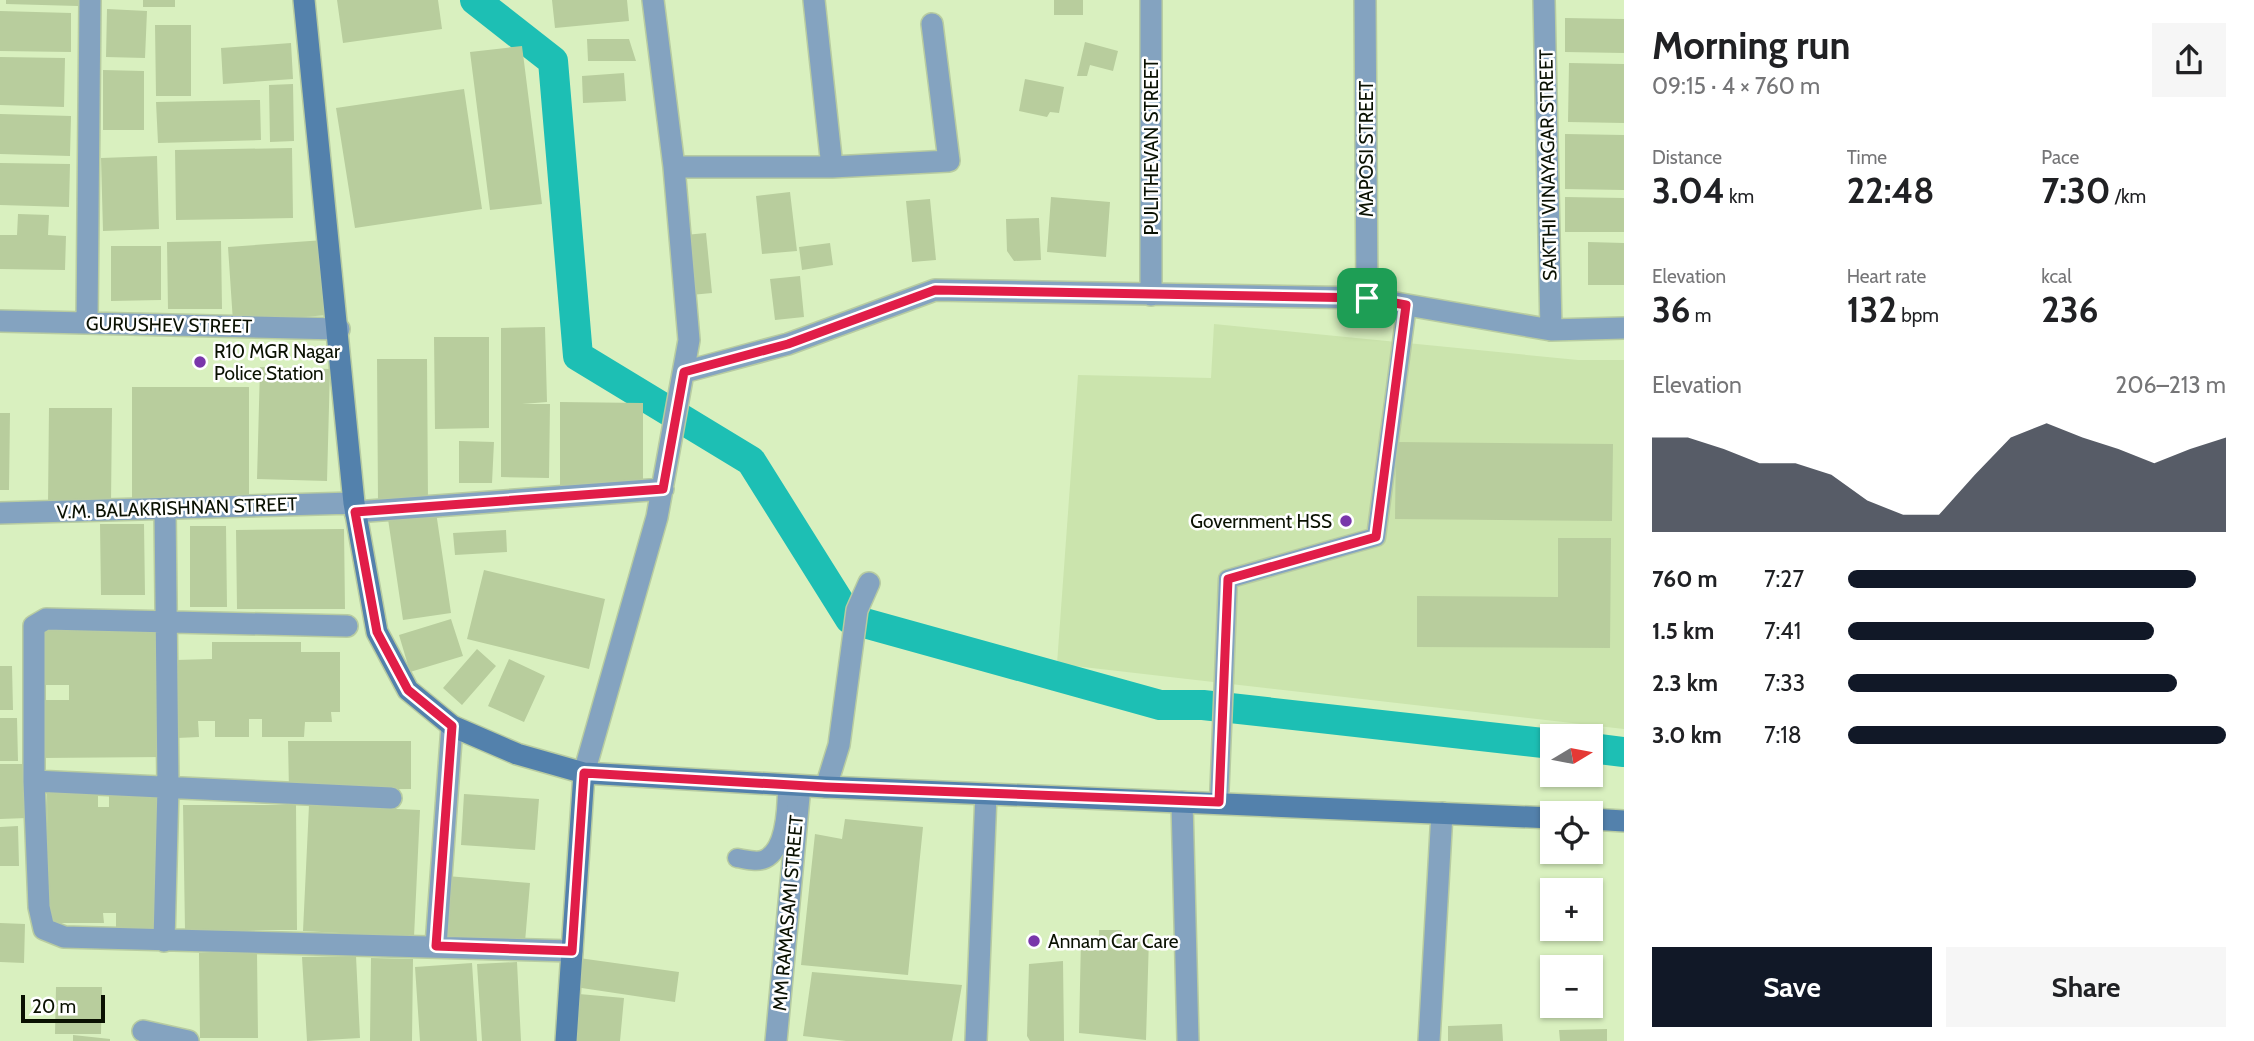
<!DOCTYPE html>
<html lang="en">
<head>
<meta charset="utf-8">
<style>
	:root { --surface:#fff; --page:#f6f6f6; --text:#202124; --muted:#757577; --accent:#111827 }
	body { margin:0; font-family:Cabin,sans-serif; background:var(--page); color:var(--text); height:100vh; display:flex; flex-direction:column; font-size:26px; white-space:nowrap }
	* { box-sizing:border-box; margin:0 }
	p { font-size:23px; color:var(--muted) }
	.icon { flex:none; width:38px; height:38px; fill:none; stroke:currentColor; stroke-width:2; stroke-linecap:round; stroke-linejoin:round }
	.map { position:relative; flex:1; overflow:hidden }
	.panel { display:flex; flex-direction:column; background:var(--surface); width:630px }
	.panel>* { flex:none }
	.needle { width:46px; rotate:80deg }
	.controls { position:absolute; left:1540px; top:724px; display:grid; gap:14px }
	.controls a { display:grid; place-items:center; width:63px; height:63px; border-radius:0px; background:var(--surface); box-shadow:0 2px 5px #0004; font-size:35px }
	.scale { position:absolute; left:21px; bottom:18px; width:84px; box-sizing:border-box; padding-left:7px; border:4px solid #0a1102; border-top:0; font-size:19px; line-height:24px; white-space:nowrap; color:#0a1102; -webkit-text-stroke:5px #fff; paint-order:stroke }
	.pin { position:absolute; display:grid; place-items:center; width:60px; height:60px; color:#fff; margin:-30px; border-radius:14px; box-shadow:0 4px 10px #0006 }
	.round { display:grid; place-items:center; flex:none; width:74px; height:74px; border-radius:0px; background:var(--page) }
	.headline { display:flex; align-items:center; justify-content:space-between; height:119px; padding:0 28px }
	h1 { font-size:38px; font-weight:700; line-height:52px }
	.stats { display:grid; grid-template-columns:repeat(3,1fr); gap:10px; height:119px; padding:7px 28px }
	.stats div { display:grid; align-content:center }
	.stats b { font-size:35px; font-weight:700 }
	.stats small { font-size:19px; font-weight:400 }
	.stats p { font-size:19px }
	.chart { height:196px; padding:14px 28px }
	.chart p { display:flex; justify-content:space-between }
	.chart svg { width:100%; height:126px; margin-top:7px; fill:var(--accent); opacity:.7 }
	.button { display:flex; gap:14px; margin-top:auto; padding:14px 28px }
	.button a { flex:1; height:80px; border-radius:0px; background:var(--accent); color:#fff; font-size:28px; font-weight:700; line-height:80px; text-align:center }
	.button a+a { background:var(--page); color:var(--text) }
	ul { padding:0 28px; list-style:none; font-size:23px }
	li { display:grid; grid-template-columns:112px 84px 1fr; align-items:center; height:52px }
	li i { height:18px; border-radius:9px; background:var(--accent) }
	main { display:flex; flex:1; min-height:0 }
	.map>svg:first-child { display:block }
	.built { fill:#cbe4ad }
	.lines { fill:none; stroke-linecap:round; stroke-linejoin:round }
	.canal { stroke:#1dbfb4; stroke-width:30 }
	.building { fill:#b8cd9d }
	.lane-casing { stroke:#b8cca1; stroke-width:21 }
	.street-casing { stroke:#b8cca1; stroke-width:24 }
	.secondary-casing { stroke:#b8cca1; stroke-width:24 }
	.lane { stroke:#84a3c0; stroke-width:18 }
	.street { stroke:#84a3c0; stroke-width:21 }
	.secondary { stroke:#5381ac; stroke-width:21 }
	.route-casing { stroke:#fff; stroke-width:14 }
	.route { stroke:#e11d48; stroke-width:9 }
	.poi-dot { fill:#7936aa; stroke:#fff; stroke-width:2.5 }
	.labels { text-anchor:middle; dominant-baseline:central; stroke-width:5; stroke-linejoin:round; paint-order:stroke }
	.street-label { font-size:19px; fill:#0a1102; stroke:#fff }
	.poi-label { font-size:19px; fill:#0a1102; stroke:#fff; text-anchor:start }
</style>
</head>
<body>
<main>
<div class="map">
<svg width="1624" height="1041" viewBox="0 0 1624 1041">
	<rect width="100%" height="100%" fill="#d9f0bf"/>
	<path class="built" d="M1214 324 1578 360H1624V729L1057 664 1078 375 1211 378Z"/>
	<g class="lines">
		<path class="canal" d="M475 0 553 61 578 356 751 461 850 619 1160 705H1203L1552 744
			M1591 748 1624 752"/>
	</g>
	<path class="building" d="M6 0H78V6L6 4Z
		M143 0H175V7H143Z
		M337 0H438L442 29 343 43Z
		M552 0H627L629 21 555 28Z
		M1054 0H1083V15H1054Z
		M107 9 147 11 145 58 106 57Z
		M0 11 71 13V52L0 51Z
		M1565 18 1624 19V53L1565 52Z
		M155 25H191V96H156Z
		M587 39H629L636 61H588Z
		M1085 42 1118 51 1113 71 1090 65 1087 76H1077Z
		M291 43 293 79 223 84 221 48Z
		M522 46 542 204 490 210 470 52Z
		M0 57 65 58 64 107 0 105Z
		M1569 63 1624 64V123L1568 122Z
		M103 70 144 71V130H103Z
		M624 73 626 101 583 103 582 76Z
		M1025 79 1064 87 1059 113 1050 112 1047 117 1019 111Z
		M293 84 294 141 270 142 269 85Z
		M464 89 482 209 355 228 336 108Z
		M260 100 261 140 158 143 156 102Z
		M0 114 71 116 70 156 0 154Z
		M1565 134 1624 135V190L1565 189Z
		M292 148 293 218 176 220 175 150Z
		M157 156 159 229 103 231 101 158Z
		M0 163 70 164 69 207 0 205Z
		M790 192 797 251 762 254 756 196Z
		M1051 197 1110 202 1106 257 1047 252Z
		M1565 197 1624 198V232H1565Z
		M930 199 936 260 912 262 906 201Z
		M18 214 49 215 48 235 66 236 65 270 0 269V235H17Z
		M1039 218 1041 260 1014 261 1007 251 1006 219Z
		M706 233 712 293 691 295 685 235Z
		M324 240 329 315 233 322 228 247Z
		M221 241 222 309H168L167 242Z
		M1588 242 1624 243V285H1588Z
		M830 243 833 265 802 270 799 247Z
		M111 246H161V300L111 301Z
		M800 276 804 317 775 320 770 279Z
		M545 327 547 402 522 404H550L549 478 501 477V328Z
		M434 337H489V428L435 429Z
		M377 359H427L428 502H378Z
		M260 367 330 369 327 481 257 479Z
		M132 387H249V498H132Z
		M560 402 643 403V485H560Z
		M49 408H112L111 504H48Z
		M0 413H10L9 490H0Z
		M459 441 494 442 492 483H459Z
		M1396 442 1613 444 1612 521 1395 519Z
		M436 512 451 613 403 620 388 519Z
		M100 524H144L145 595H101Z
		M190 526H226L227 607H190Z
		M344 529 345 609H237L236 530Z
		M506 530 507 552 455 555 453 533Z
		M1558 538H1611L1610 648 1417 647V596L1558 597Z
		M484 570 605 599 589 669 467 639Z
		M451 619 463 656 410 672 399 635Z
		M163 628 164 757 41 758V700H69V685H40V629Z
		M212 642H301V652H340V712H331L332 722H305L304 737H262V719H249V737H215V721H198L199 737 177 738 176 660 212 659Z
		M477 649 496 666 462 705 443 688Z
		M509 659 545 676 524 722 488 706Z
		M0 666H12L13 710H0Z
		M0 718H17L18 761H0Z
		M288 741H411V789L289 790Z
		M0 764H27V818L0 819Z
		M158 792 160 929 116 930V913H103L104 923H48L47 793H98V807H109V793Z
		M464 794 539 799 535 850 461 845Z
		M183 805H296L297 930H185Z
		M309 805 420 810 414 937 303 931Z
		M845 819 923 827 908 975 801 965 815 834 842 839Z
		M18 826 19 866H0V827Z
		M447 876 530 883 525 942 442 936Z
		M0 923 25 924 24 963 0 962Z
		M1099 930H1121L1122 938 1149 937 1146 1040 1079 1033 1081 938 1099 939Z
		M199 953H257L258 1038H200Z
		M356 956 360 1038 307 1041 302 957Z
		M371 958 413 959 412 1041H370Z
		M579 958 679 972 675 1002 575 987Z
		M1063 961 1064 1041H1030L1027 1036 1029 964Z
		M517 962 521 1041H482L477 964Z
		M472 963 477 1041H420L415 967Z
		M812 972 962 985 952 1041H846L803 1036Z
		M56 987H102L101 1034H55Z
		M579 994 624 998 620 1041H574Z
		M1502 1024 1503 1041H1448V1026Z
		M1607 1029V1041H1560L1559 1030Z
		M73 1035 110 1039V1041H73Z"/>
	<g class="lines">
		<g class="lane-casing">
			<path id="lane" d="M1219 802 1228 579 1376 537 1407 305
				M737 858C745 859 757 863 765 859 786 849 787 805 787 785"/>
		</g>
		<g class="street-casing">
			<path id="street" d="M814 0 832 167
				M1365 0 1367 298
				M1544 0 1551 330
				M674 167H832L949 161 932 24
				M1151 295V0
				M0 321 339 329
				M87 323 90 0
				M684 372 788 344 935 290 1367 298 1551 330 1624 328
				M355 512 663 489
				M0 513 354 503
				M347 626 46 619 34 626V781L39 907 44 929 64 937 572 951
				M584 773 657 517 689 340 674 167 653 0
				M34 781 391 798
				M826 787 839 745 857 610 869 583
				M1182 802 1188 1041
				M164 941 168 787 165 509
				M436 946 452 726
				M143 1031 188 1041
				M776 1041 800 786
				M976 1041 986 794
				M1429 1041 1442 813"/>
		</g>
		<g class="secondary-casing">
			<path id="secondary" d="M304 0 354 503 377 632 408 690 452 726 517 754 584 773 826 787 1552 818
				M1591 819 1624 821
				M566 1041 584 773"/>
		</g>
		<use href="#lane" class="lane"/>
		<use href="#street" class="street"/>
		<use href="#secondary" class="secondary"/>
	</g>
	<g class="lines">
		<g class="route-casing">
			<path id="route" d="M935 290 1367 298 1406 305 1376 537 1228 579 1219 802 826 787 584 773 572 951 436 946 452 726 408 690 377 632 355 512 663 489 684 372 788 344Z"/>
		</g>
		<use href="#route" class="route"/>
	</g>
	<g class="poi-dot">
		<circle cx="200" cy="362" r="7"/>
		<circle cx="1346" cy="521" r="7"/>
		<circle cx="1034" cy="941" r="7"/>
	</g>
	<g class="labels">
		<g class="street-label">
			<text transform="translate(1151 147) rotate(-90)">PULITHEVAN STREET</text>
			<text transform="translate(1366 149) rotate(-90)">MAPOSI STREET</text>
			<text transform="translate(1548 165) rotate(-91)">SAKTHI VINAYAGAR STREET</text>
			<text transform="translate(169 325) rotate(1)">GURUSHEV STREET</text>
			<text transform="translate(177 508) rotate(-2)">V.M. BALAKRISHNAN STREET</text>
			<text transform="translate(788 913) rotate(-85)">MM RAMASAMI STREET</text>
		</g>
		<g class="poi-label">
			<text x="214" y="351">R10 MGR Nagar<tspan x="214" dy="22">Police Station</tspan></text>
			<text x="1332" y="521" text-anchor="end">Government HSS</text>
			<text x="1048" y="941">Annam Car Care</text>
		</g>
	</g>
</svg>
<div class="controls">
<a><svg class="needle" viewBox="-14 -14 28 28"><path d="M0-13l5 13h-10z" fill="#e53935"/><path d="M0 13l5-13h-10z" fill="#757577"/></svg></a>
<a><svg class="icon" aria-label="locate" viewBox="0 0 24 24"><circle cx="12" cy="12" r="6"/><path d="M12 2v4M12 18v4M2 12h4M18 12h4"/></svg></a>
<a>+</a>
<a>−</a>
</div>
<div class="scale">20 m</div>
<div class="pin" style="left:1367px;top:298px;background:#1e9e55"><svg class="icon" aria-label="arrive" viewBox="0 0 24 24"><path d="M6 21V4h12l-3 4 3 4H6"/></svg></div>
</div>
<section class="panel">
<div class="headline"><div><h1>Morning run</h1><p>09:15 · 4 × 760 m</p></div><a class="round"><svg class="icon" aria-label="share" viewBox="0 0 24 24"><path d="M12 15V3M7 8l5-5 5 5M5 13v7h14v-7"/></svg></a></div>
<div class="stats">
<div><p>Distance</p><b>3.04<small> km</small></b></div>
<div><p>Time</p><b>22:48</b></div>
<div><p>Pace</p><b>7:30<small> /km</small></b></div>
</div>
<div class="stats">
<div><p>Elevation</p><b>36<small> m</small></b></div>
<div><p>Heart rate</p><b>132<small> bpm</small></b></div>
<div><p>kcal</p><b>236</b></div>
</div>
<div class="chart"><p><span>Elevation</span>206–213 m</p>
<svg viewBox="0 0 160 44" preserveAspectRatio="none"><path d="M0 44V11L10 11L20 15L30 20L40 20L50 24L60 33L70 38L80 38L90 24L100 11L110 6L120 11L130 15L140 20L150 15L160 11V44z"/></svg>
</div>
<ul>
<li><b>760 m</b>7:27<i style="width:92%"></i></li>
<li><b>1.5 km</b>7:41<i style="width:81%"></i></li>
<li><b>2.3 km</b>7:33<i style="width:87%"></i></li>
<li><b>3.0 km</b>7:18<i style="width:100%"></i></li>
</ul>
<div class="button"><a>Save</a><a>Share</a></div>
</section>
</main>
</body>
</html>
